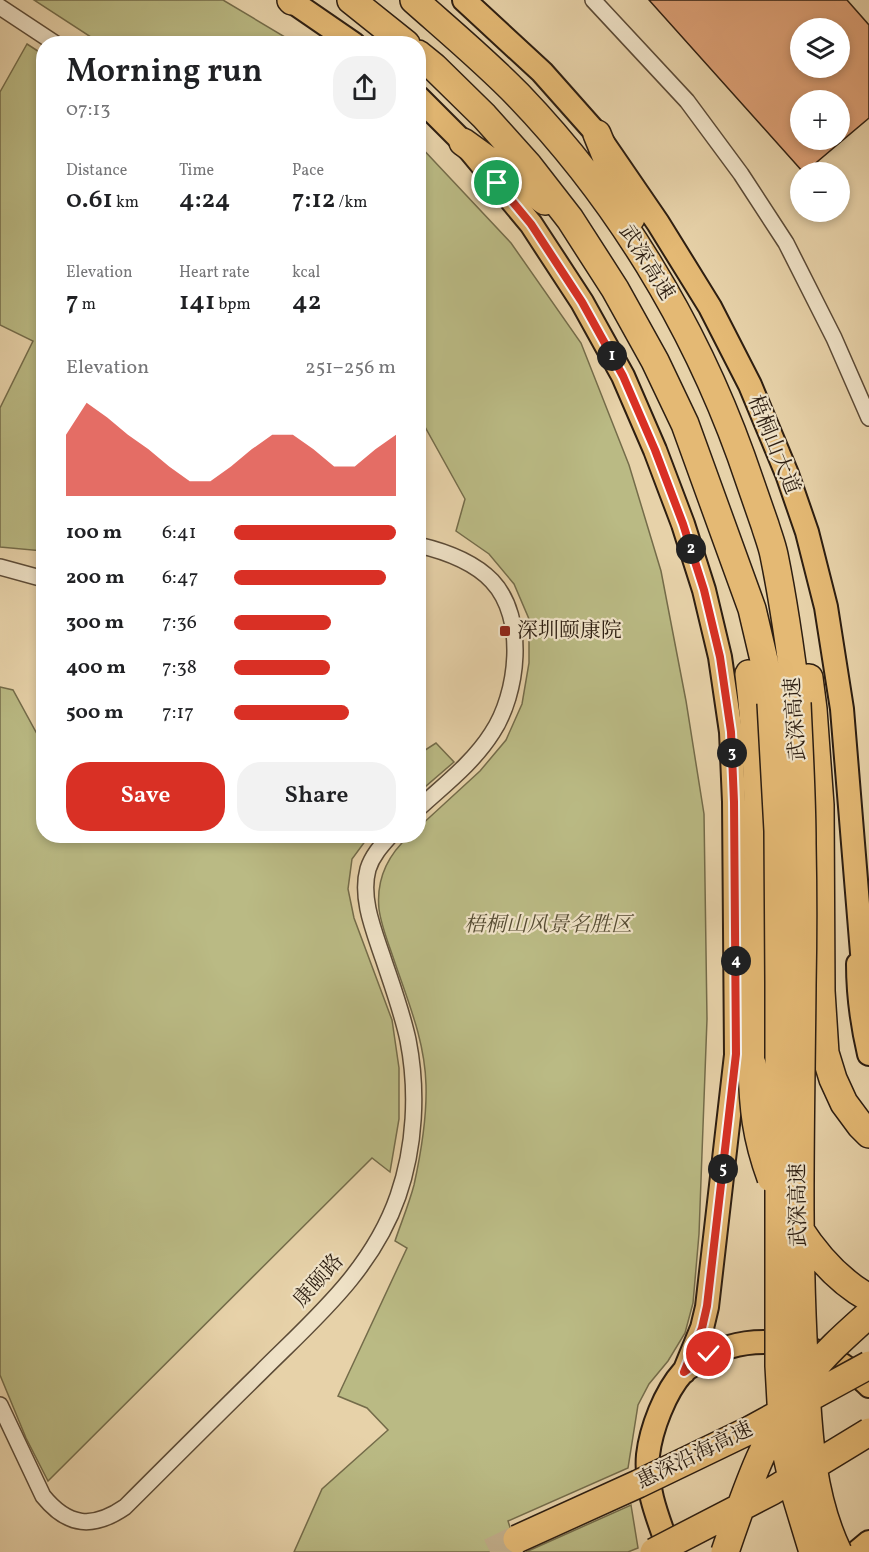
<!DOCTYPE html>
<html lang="en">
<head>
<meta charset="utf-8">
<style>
	:root { --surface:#fff; --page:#f2f2f2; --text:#202124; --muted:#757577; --accent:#d93025 }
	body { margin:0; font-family:Vollkorn,"Noto Serif SC",serif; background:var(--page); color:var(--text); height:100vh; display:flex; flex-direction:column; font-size:22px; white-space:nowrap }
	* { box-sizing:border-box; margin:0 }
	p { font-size:20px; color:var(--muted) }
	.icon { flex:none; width:33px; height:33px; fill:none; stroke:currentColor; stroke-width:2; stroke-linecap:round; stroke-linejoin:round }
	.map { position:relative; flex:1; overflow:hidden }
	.sheet { position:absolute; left:36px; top:36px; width:390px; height:807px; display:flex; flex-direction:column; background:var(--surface); border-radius:24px; box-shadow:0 3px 9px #0003 }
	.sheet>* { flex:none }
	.buttons { position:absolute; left:790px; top:18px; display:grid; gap:12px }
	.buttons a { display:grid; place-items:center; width:60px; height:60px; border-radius:50%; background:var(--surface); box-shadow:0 3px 9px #0003; font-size:30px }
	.pin { position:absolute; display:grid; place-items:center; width:51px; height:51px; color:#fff; margin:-26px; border:3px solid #fff; border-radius:50%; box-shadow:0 2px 6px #0007 }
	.km { position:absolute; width:30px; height:30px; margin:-15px; border-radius:50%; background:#222; color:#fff; font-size:16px; line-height:30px; text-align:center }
	.round { display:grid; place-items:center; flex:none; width:63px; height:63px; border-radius:24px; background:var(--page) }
	.overview { display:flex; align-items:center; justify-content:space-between; height:102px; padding:0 30px }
	h1 { font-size:33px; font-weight:600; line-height:45px }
	.figures { display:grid; grid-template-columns:repeat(3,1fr); gap:9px; height:102px; padding:6px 30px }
	.figures div { display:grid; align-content:center }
	.figures b { font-size:26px; font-weight:600 }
	.figures small { font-size:16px; font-weight:400 }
	.figures p { font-size:16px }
	.chart { height:168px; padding:12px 30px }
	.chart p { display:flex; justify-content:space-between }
	.chart svg { width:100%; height:108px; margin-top:6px; fill:var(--accent); opacity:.7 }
	.primary-button { display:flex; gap:12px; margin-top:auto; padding:12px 30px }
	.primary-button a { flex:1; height:69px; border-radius:24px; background:var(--accent); color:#fff; font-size:24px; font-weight:600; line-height:69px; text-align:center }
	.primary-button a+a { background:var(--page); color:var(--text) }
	ul { padding:0 30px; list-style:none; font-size:20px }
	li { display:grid; grid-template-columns:96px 72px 1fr; align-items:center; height:45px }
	li i { height:15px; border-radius:8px; background:var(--accent) }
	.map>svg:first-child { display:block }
	.green { fill:#baba84; stroke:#746c4a; stroke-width:1.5 }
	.building { fill:#e0a379; stroke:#2d1e11; stroke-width:1.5; fill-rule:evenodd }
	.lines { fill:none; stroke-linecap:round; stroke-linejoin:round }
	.highway-tunnel { stroke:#c2ae8b; stroke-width:27; stroke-dasharray:27 14; stroke-linecap:butt }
	.street-casing { stroke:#5c4b37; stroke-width:18 }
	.primary-casing { stroke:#2d1e11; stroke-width:26 }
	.highway-casing { stroke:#2d1e11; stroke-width:30 }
	.street { stroke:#efe2c7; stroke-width:15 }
	.primary { stroke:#e4b974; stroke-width:22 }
	.highway { stroke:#e4b974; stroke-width:27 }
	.highway-bridge-casing { stroke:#2d1e11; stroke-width:30; stroke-linecap:butt }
	.highway-bridge { stroke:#e4b974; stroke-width:27 }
	.route-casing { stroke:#fff; stroke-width:12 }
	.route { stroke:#d93025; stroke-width:8 }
	.poi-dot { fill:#8f2418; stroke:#efe2c7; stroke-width:2 }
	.labels { text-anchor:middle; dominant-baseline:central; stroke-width:4.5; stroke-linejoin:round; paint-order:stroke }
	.street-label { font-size:21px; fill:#2d1e11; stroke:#efe2c7 }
	.poi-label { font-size:21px; fill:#2d1e11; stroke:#efe2c7; text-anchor:start }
	.park-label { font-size:21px; font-style:italic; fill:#574d34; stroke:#efe2c7 }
</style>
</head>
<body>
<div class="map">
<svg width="869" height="1552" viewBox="0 0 869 1552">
	<rect width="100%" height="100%" fill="#e7d2a9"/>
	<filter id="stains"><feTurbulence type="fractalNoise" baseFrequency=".00333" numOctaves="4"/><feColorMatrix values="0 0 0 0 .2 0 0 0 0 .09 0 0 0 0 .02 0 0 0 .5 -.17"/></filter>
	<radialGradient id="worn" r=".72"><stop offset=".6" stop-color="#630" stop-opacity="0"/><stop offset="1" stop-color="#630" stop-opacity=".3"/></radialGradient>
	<path class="green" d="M34 0H223L295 43H100Z
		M27 44 44 55 43 551 0 547V408L33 341 0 325V92Z
		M419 145 511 243 581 343 629 465 661 571 686 701 704 814 707 1019 699 1234 693 1303 685 1333 668 1361 649 1384 638 1405 628 1468 508 1521 518 1552H294L322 1489 388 1430 367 1408 338 1396 407 1248 395 1241C401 1223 409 1204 414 1185 421 1153 427 1118 426 1085 425 1040 407 999 393 957 388 942 381 925 379 909 376 879 388 855 409 836H418L419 827 480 771 506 740 522 704 529 663V619L514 584 489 554 456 531 465 499 419 416Z
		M0 687 13 690 43 745 44 836H369L352 859 348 889 354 918 392 1020 399 1068V1119L390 1172 372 1158 48 1481 26 1438 0 1375Z
		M436 743 454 762 419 792V754Z
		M631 1505 638 1548 628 1552H526Z"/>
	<path class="building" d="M649 0H847L869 25V118L805 172H803ZM801 28H840V68H801ZM801 100H840V140H801Z"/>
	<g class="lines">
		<path class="highway-tunnel" d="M490 1552 517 1539"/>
		<g class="street-casing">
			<path id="street" d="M593 0 687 101 741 174 786 243 834 338 869 418
				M0 7 56 44
				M418 545C444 551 474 562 492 581 527 618 518 694 492 733 473 763 444 785 418 809
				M0 567 44 579
				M0 1405 43 1496C68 1527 93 1529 125 1507 170 1462 215 1417 260 1373 314 1319 372 1271 398 1196 415 1147 418 1091 408 1040 402 1012 392 985 383 958 374 931 360 898 368 869 372 856 381 846 390 836"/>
		</g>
		<g class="primary-casing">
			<path id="primary" d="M290 0 354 44
				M464 0 542 72 597 134 658 223 710 307 750 385 787 474 807 532 826 607 842 709 862 953 869 981
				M418 97 463 142 531 224 582 302 623 376 655 450 683 524 704 590 720 657 731 732 734 802 736 1055 707 1307 702 1328 684 1372
				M858 964C858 994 862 1024 869 1054
				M670 1552C659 1521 645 1489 648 1455 651 1429 665 1392 683 1372 687 1368 693 1365 698 1362 744 1330 809 1339 851 1371 857 1376 864 1380 869 1386
				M857 1552 869 1542"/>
		</g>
		<g class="highway-casing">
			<path id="highway" d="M291 0 292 1
				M351 0 406 44
				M414 0C449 31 486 62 518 95 617 198 693 323 741 456 749 479 757 502 765 525 768 535 772 545 774 555 784 604 791 654 797 703
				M418 54 434 67 484 116 528 165 570 219 615 289 655 361 685 424 752 609 764 660 771 703
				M597 134 631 218
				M463 142 545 201
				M749 674C765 804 757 935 752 1064
				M809 678 813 709 820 805 821 991 825 1053 833 1079 844 1103 861 1126 869 1134"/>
		</g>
		<use href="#street" class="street"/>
		<use href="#primary" class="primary"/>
		<use href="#highway" class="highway"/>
		<g class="highway-bridge-casing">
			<path id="highway-bridge" d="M771 703 778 831 779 983V1366L783 1438 796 1496 813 1552
				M797 703C799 750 802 797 802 844 803 891 803 938 802 985 801 1109 797 1233 804 1357 808 1423 809 1492 838 1552
				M752 1064C753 1108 756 1137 771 1178
				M798 1227C816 1255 840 1282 869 1298
				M517 1539 638 1484 750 1430 869 1365
				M654 1552 772 1491 869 1432
				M725 1552C746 1490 768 1425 810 1373 827 1351 848 1333 869 1314"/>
		</g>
		<use href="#highway-bridge" class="highway-bridge"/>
	</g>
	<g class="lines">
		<g class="route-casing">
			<path id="route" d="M497 183 531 224 582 302 623 376 655 450 683 524 704 590 720 657 731 732 734 802 736 1054 707 1306 702 1328 684 1372 709 1354"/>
		</g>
		<use href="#route" class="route"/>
	</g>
	<rect class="poi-dot" x="499" y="625" width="12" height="12" rx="3"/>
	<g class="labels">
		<g class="street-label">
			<text transform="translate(646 263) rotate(58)">武深高速</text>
			<text transform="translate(773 445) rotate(68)">梧桐山大道</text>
			<text transform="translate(796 719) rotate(-94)">武深高速</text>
			<text transform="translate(799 1205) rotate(-91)">武深高速</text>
			<text transform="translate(319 1281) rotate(-48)">康颐路</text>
			<text transform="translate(695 1456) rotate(-26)">惠深沿海高速</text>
		</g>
		<g class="poi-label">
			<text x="517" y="631">深圳颐康院</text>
		</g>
		<g class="park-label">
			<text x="548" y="925">梧桐山风景名胜区</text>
		</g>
	</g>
	<rect width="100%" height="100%" filter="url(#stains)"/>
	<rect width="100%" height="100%" fill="url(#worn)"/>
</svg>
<div class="buttons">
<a><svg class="icon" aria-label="layers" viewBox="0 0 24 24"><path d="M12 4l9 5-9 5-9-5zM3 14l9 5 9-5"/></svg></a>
<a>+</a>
<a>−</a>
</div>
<div class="pin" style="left:497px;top:183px;background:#1e9e55"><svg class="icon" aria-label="arrive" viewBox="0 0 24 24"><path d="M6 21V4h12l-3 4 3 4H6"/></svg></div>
<div class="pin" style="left:709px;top:1354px;background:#d93025"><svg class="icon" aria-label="check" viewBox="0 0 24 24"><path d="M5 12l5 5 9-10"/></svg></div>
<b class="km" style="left:612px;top:356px">1</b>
<b class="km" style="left:691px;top:549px">2</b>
<b class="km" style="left:732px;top:753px">3</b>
<b class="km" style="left:736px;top:961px">4</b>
<b class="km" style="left:723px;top:1169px">5</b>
<section class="sheet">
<div class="overview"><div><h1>Morning run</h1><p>07:13</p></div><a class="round"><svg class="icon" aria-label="share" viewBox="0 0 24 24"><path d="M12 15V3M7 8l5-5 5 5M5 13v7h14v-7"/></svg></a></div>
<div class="figures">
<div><p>Distance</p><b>0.61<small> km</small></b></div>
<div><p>Time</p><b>4:24</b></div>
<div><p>Pace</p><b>7:12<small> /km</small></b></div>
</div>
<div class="figures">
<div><p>Elevation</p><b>7<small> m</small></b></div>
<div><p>Heart rate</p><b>141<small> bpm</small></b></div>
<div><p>kcal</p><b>42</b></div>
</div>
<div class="chart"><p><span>Elevation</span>251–256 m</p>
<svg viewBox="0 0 160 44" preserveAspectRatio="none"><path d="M0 44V19L10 6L20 12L30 19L40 25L50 32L60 38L70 38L80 32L90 25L100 19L110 19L120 25L130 32L140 32L150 25L160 19V44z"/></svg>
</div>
<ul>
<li><b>100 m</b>6:41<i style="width:100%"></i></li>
<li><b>200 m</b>6:47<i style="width:94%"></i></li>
<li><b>300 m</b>7:36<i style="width:60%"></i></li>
<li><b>400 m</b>7:38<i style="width:59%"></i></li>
<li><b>500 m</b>7:17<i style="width:71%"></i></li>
</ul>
<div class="primary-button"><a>Save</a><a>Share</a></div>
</section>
</div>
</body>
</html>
